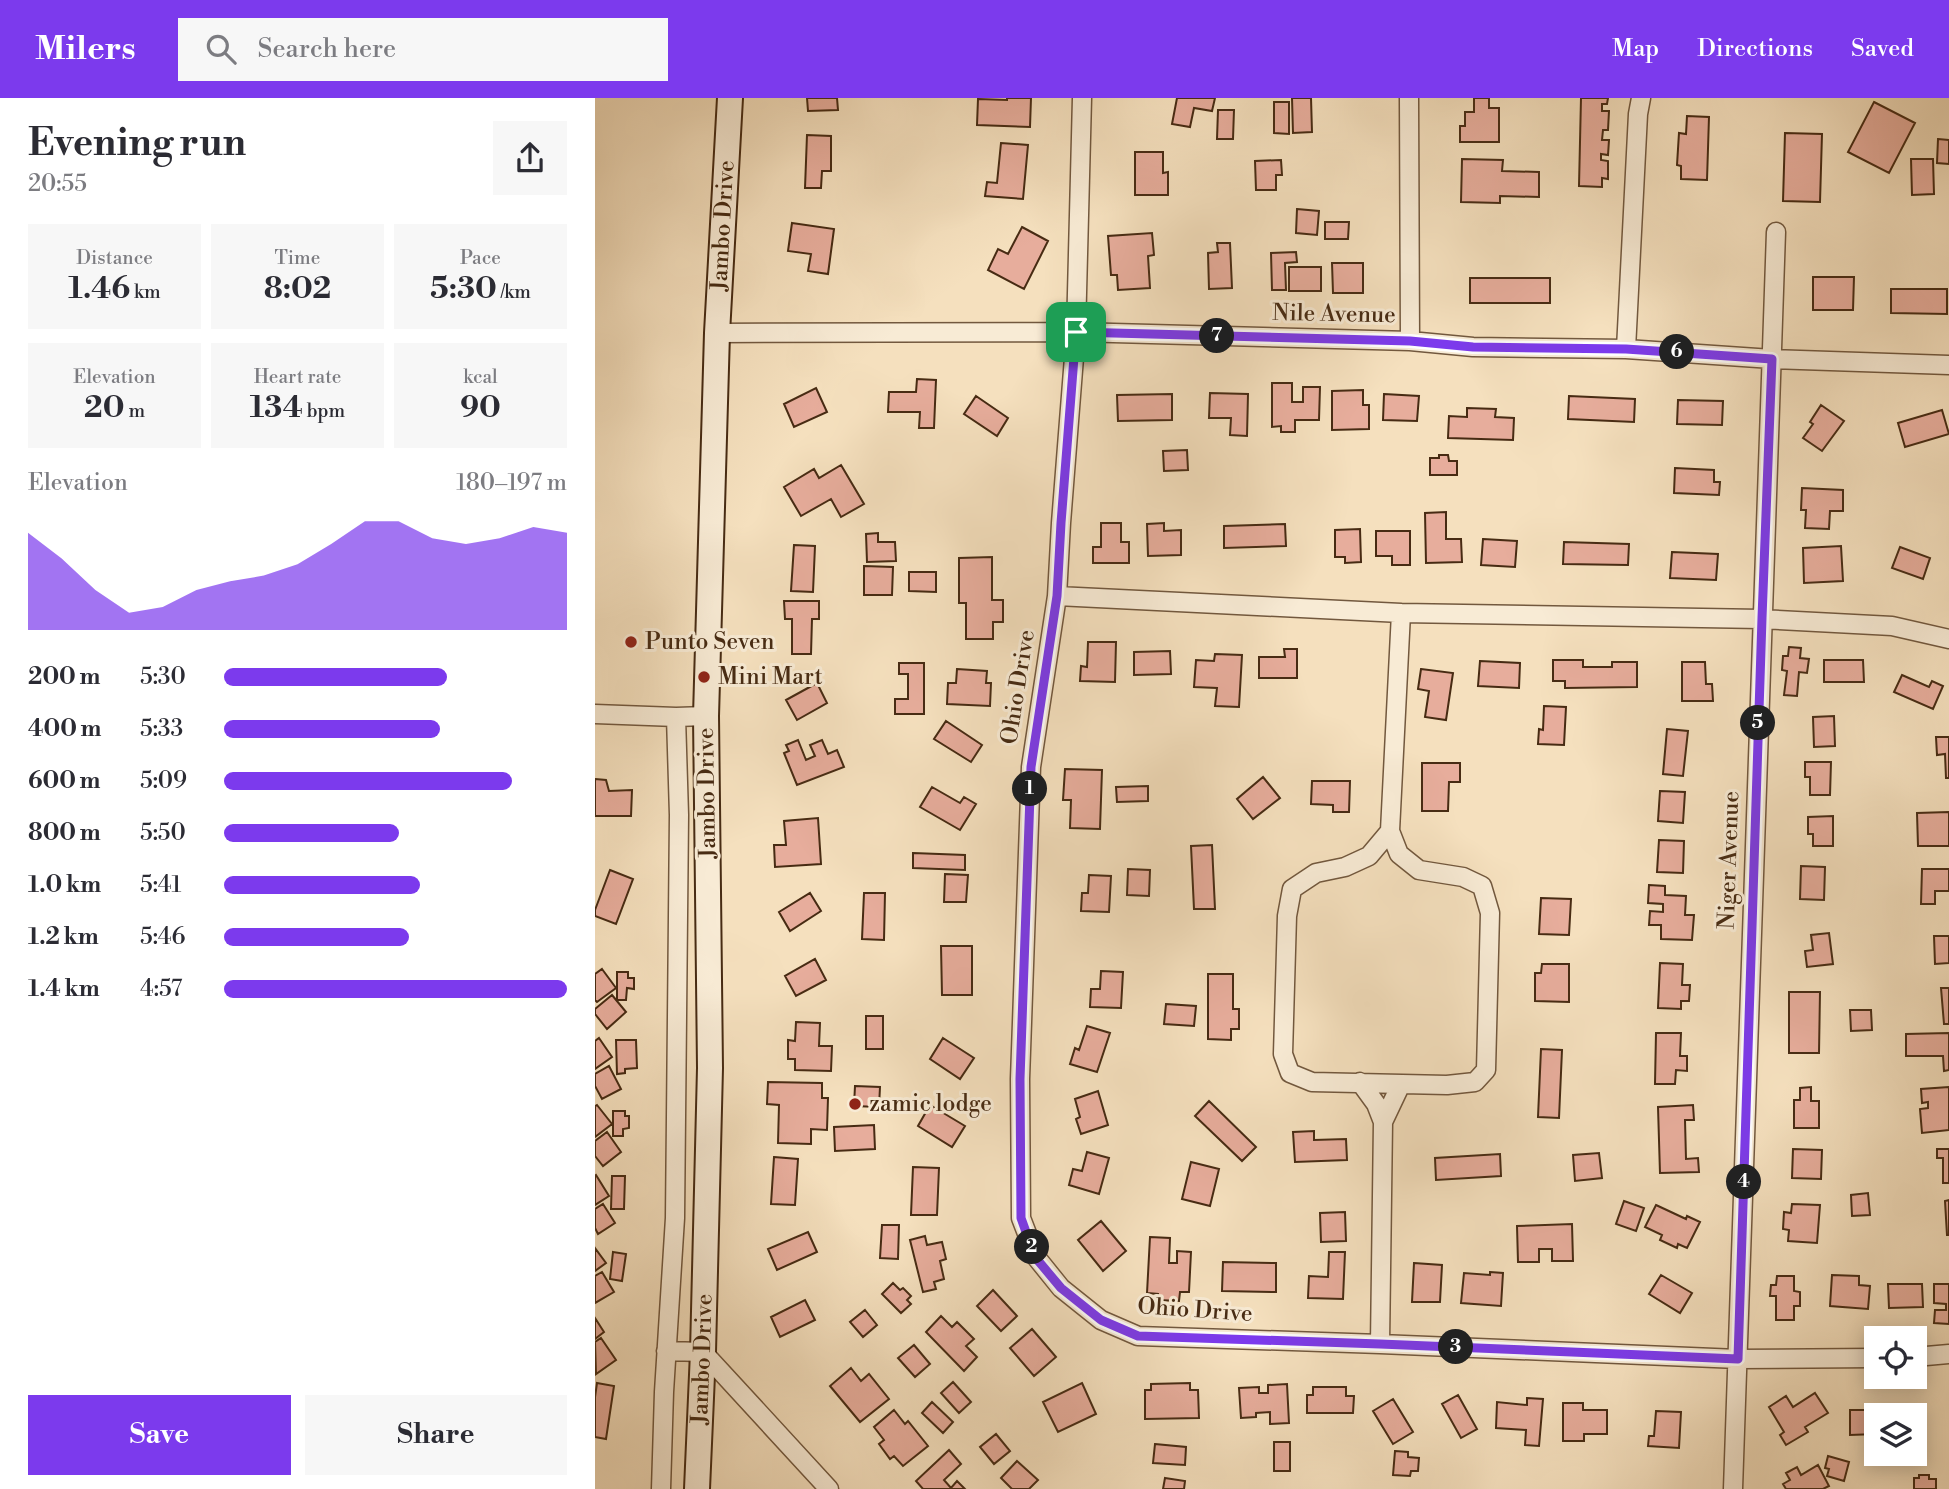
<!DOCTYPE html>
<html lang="en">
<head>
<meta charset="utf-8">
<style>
	:root { --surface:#fff; --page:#f7f7f7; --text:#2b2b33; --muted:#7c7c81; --accent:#7c3aed }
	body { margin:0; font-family:"Libre Bodoni",serif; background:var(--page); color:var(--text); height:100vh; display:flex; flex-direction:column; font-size:26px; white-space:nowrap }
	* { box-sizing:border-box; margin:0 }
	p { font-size:23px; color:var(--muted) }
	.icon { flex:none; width:38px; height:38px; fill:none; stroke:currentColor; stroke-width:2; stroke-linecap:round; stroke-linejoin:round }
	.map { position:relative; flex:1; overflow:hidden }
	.panel { display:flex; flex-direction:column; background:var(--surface); width:595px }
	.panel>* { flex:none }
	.buttons { position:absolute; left:1269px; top:1228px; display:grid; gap:14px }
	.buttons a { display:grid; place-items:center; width:63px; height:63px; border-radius:0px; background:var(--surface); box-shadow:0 4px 18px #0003; font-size:35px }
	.pin { position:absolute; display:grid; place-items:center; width:60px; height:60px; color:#fff; margin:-30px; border-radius:14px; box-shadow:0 4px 10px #0006 }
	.km { position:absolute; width:35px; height:35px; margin:-18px; border-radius:50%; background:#222; color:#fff; font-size:19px; line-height:35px; text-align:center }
	.round { display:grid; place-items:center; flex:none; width:74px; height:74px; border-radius:0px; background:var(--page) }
	.overview { display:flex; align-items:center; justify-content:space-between; height:119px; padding:0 28px }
	h1 { font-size:38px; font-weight:700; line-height:52px }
	.metrics { display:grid; grid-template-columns:repeat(3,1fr); gap:10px; height:119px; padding:7px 28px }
	.metrics div { display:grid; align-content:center; border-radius:0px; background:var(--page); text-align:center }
	.metrics b { font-size:30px; font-weight:700 }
	.metrics small { font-size:19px; font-weight:400 }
	.metrics p { font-size:19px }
	.chart { height:196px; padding:14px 28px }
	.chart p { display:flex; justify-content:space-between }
	.chart svg { width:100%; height:126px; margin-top:7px; fill:var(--accent); opacity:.7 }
	.button { display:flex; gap:14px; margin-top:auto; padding:14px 28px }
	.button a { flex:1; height:80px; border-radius:0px; background:var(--accent); color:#fff; font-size:28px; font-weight:700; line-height:80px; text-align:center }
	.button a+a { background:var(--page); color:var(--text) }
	ul { padding:0 28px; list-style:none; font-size:23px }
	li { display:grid; grid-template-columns:112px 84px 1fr; align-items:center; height:52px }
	li i { height:18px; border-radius:9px; background:var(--accent) }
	header { display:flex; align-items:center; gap:42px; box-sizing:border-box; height:98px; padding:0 35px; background:var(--accent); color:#fff }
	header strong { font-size:33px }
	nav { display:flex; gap:38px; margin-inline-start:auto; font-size:24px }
	.search { width:490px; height:63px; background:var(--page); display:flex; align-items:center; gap:18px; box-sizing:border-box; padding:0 24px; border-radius:0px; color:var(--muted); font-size:26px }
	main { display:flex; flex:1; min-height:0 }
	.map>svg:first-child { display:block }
	.building { fill:#e7ad9c; stroke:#472b13; stroke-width:2 }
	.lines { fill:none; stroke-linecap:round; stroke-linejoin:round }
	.minor-casing { stroke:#72583e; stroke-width:21 }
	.secondary-casing { stroke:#472b13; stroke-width:28 }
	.minor { stroke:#f8ebd5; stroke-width:18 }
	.secondary { stroke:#f8ebd5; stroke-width:24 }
	.route-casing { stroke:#fff; stroke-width:14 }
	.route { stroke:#7c3aed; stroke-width:9 }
	.poi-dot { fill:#8f2418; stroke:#f8ebd5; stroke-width:2.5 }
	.labels { text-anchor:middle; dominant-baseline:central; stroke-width:6; stroke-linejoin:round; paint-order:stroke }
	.street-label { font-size:23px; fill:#472b13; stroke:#f8ebd5 }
	.poi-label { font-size:23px; fill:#472b13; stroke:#f8ebd5; text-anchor:start }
</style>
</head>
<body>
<header>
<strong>Milers</strong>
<div class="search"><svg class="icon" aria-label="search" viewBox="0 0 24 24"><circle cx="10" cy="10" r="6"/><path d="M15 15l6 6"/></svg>Search here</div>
<nav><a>Map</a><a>Directions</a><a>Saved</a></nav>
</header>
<main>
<section class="panel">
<div class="overview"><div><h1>Evening run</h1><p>20:55</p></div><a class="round"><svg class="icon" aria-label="share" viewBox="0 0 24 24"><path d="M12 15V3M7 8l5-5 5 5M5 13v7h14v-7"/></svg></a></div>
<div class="metrics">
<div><p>Distance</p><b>1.46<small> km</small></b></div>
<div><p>Time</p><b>8:02</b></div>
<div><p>Pace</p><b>5:30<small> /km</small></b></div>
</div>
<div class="metrics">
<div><p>Elevation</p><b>20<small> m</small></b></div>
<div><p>Heart rate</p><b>134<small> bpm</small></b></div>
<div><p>kcal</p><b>90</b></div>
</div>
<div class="chart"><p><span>Elevation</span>180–197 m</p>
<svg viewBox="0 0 160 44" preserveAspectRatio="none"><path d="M0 44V10L10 19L20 30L30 38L40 36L50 30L60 27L70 25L80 21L90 14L100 6L110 6L120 12L130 14L140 12L150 8L160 10V44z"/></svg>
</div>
<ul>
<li><b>200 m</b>5:30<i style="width:65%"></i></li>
<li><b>400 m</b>5:33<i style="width:63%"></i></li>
<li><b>600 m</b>5:09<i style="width:84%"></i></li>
<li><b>800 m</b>5:50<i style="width:51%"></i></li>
<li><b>1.0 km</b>5:41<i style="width:57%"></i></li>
<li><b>1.2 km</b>5:46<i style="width:54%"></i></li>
<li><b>1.4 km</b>4:57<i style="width:100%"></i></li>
</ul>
<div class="button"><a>Save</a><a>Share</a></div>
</section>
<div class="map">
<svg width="1354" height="1391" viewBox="0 0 1354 1391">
	<rect width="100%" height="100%" fill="#f5e0be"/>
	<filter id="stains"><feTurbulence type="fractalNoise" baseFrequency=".00286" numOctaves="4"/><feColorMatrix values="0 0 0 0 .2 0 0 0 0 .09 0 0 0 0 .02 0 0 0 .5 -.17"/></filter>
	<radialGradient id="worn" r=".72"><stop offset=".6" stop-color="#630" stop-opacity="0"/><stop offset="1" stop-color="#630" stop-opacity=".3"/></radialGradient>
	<path class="building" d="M212 0H242L243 12 213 13Z
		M412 0H436L435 29 382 27 383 1 412 2Z
		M582 0H620L617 13 599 10 595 29 577 26Z
		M697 0H716L717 34 698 35Z
		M879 0H894V10H904V44H865V28H870V14H879Z
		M986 0H1013L1012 6H1007V13H1014L1013 32H1008L1007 42H1014L1013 57 1006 56V62L1013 63V81L1007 80V89L984 88Z
		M679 4H694V36L679 35Z
		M1279 4 1320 25 1294 75 1253 54Z
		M623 12H639L638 41H622Z
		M1092 18 1114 19 1112 82 1086 81V68L1082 67 1084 35 1091 36Z
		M1190 35 1227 36 1225 104 1188 103Z
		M212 37 236 38V73H227L226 90H210Z
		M1343 41 1354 42V66L1342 65Z
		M406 45 433 47 428 101 390 98 392 84 402 85Z
		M540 54H568V75L573 74V97H540Z
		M867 61 908 62 907 73 944 74V99L905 98V105L866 104Z
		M1316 61H1338L1339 96 1317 97Z
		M686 62 687 77H681V92H661L660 63Z
		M702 111 724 113 722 137 701 135Z
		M730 124H754L753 141H730Z
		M197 125 239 131 233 176 213 173 216 156 193 153Z
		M427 129 453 143 429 191 393 172 403 151 413 156Z
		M557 135 559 157 553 158 555 190 523 192 522 177H516L513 138Z
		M622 145H635L637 190 614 191 613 155 623 154Z
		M701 154 702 164 690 165 691 192H677L676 155Z
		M737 165H768V195H738Z
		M694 169H726V193H694Z
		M1218 179H1259L1258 212H1218Z
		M875 180H955V205H875Z
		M1296 191H1352V216L1296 215Z
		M322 281 341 282 339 330H324L325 314H293L294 294H321Z
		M677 285H697V304H708V289H725L724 322H700V334H686V328L677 329Z
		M221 290 232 314 199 329 189 306Z
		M768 292V307H774V331L737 332V293Z
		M615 295 653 296 652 338 635 337 636 320H614Z
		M577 296V322L523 323 522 297Z
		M789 296 824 298 822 323 788 322Z
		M381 298 413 320 402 338 369 316Z
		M974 298 1040 301 1039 324 973 321Z
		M1083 302 1128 303 1127 327 1082 326Z
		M1226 307 1249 323 1227 353 1208 340 1218 326 1215 324Z
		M872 310 901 311 900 319 919 320 918 342 853 340 854 318 872 319Z
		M1347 312 1354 336 1310 349 1303 325Z
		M592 352 593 372 569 373 568 353Z
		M844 357H853L854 363H862V377H835V360H844Z
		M246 367 269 406 246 419 236 401 206 418 189 389 219 371 224 380Z
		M1080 370 1119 372V384H1125L1124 397 1079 395Z
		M1207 390 1248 392V413H1235L1234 431 1210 430 1211 412H1206Z
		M851 414V441H866L867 464 831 465 830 415Z
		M506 425H526V444H534V465H498V449H506Z
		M569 425V433L586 432V457L553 458 552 426Z
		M690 426 691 448 629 450V428Z
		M765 431 766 464 750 465V459H740V432Z
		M781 433H815V467H797V458H781Z
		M283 435V444H300L301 463 272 464 271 436Z
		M888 441 922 443 920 469 886 467Z
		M969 444 1034 446 1033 467 968 466Z
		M199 447 220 448 218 494 196 493Z
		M1246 448 1248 483 1209 485 1208 450Z
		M1305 449 1335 460 1328 481 1297 470Z
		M1077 454 1123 456 1121 482 1075 480Z
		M397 459V502H408V524H398V541H371V505H364V460Z
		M269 468 298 469 297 497H269Z
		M314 474H341V494L314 493Z
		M189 503H224V521H217L216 556H197V521H190Z
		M493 544H521L520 584 485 583 486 568 492 569Z
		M1194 549 1206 550 1205 560 1214 561 1212 575 1204 574 1202 598 1189 597 1192 573 1187 572 1188 558H1193Z
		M689 551H702V580H664V559H690Z
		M575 553 576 576 539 577V554Z
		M620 556 647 557 644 609 620 608 622 590 599 589 601 562 619 563Z
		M958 562H988V569H1017V564H1042V589L970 590V583H958Z
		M1229 562H1268L1269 584H1229Z
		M885 563 925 565 924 590 883 588Z
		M1087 564H1110L1111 586H1117L1118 603H1087Z
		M304 565H329V616H300V601H313V576H304Z
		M362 571 392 573 391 585H396L395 608 352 606 353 585H361Z
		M826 571 858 575 851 622 830 619 834 593 823 591Z
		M1307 577 1334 589 1337 583 1348 588 1338 611 1299 594Z
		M222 585 232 605 202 622 191 602Z
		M949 608 971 609 969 647 943 646 944 631 948 632Z
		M1239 618 1240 648 1219 649 1218 619Z
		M351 623 387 647 376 664 339 641Z
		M1072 631 1093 633 1088 678 1068 676Z
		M1341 639H1354V680H1351L1350 656 1342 657Z
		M203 642 211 662 220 658 215 647 227 642 233 656 242 652 249 669 202 687 189 655 194 653 191 647Z
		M1210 664H1236L1235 697H1215V679H1210Z
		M827 665H865V684H854L853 713H827Z
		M470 671 507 672 505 731 475 730 476 702H468Z
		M668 679 685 700 658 721 642 701Z
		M0 681 11 682 14 693 37 692 36 718H0Z
		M717 683H755L754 714H738V707L716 706Z
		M553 688V703L522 704 521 689Z
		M337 689 365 705 369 699 381 706 365 732 325 709Z
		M1065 693 1090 694 1088 725 1063 723Z
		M1354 714V748H1323L1322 715Z
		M1238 718V748H1218V736H1213V719Z
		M223 720 226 766 180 769 179 747H191L189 723Z
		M1064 742 1089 743 1088 775 1062 774Z
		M617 747 620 811H599L596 748Z
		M318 755 370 757V772L318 770Z
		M1206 768 1230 769 1229 802 1205 801Z
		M533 771 555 772 554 798 532 797Z
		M1327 771H1354V793H1340V806H1326Z
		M15 772 38 781 21 826 0 818V812Z
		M350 776 373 777 371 804H349Z
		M494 777 516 778 514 814 486 813 487 795H493Z
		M1054 787 1070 788V797L1091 798 1090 817H1099L1097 842 1066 841V827H1054L1055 813 1068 814V806L1053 805Z
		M215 795 226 813 195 833 184 814Z
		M269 795H290L289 842 267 841Z
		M946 800 976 801 974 837 944 836Z
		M1234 835 1238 866 1212 869 1210 853 1218 852 1216 837Z
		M1339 838H1354V865L1340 866Z
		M346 848H377V897H347Z
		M220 861 231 882 201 898 190 878Z
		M1065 865 1088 866 1087 887H1095L1094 903H1086V911L1063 910Z
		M947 866H974V904L940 903V875H946Z
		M7 871 21 890 2 904 0 902V876Z
		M506 873 528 874 526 910 495 909 496 891H505Z
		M22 874H33V880H39V891L32 890 31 902H22Z
		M613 876H638V911H644V931H636V942L613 941Z
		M1346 890H1354V926H1349Z
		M1194 894H1225L1224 955H1194Z
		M17 897 31 914 12 931 0 916V911Z
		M571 906 601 908 599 928 569 926Z
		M1255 912H1276L1277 932 1256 933Z
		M271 918H288V951H271Z
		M201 924 225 925 224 948H237L236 973 200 972V961H193V942L200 943Z
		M492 928 515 935 502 974 475 966 480 950 484 952Z
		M1061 935H1086L1085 958H1092V973L1081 972 1080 986H1060Z
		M1354 935V972L1349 973 1348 958H1311V936Z
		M4 940 17 959 0 971V943Z
		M348 940 379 960 365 981 335 961Z
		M21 942H41L42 970 30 971V975L22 976Z
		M946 951 967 952 964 1020 943 1019Z
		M14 968 26 991 7 1001 0 988V976Z
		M173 984 227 985V1000H233L232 1032 216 1031V1046L183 1045 184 1007 172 1006Z
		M260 988 285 989 284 1009 259 1008Z
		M1216 989V1003H1224V1030H1199V1002H1205V990Z
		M1354 989V1032L1327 1035 1325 1011 1333 1010V1004L1327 1005 1326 991Z
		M503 993 513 1027 486 1036 481 1021 485 1019 480 1001Z
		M614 1003 661 1049 647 1063 600 1018Z
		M2 1007 17 1026 0 1039V1008Z
		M335 1007 370 1028 357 1049 323 1028Z
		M1098 1007 1099 1022H1090L1091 1061 1103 1060 1104 1074 1065 1075 1063 1009Z
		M18 1013H30V1018H34V1030L28 1031V1038H18Z
		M279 1027 280 1051 240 1053 239 1029Z
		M719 1033V1042L751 1041 752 1062 700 1064 698 1034Z
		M12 1034 26 1054 8 1068 0 1058V1043Z
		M1198 1051 1227 1052 1226 1081 1197 1080Z
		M1342 1051H1354V1085H1348V1060H1342Z
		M492 1054 514 1060 504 1096 474 1087 478 1071 487 1073Z
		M1004 1055 1007 1080 980 1083 978 1057Z
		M905 1056 906 1078 841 1082 840 1060Z
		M179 1059 203 1061 200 1107 176 1106Z
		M596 1064 624 1071 615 1108 587 1101Z
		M318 1069 344 1070 342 1117H316Z
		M1 1077 14 1098 0 1107V1078Z
		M17 1078H30L29 1111H16Z
		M1273 1095 1275 1117 1257 1118 1256 1097Z
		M1354 1102V1137H1352L1350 1103Z
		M1029 1103 1049 1110 1041 1133 1021 1126Z
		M8 1106 20 1125 3 1136 0 1130V1111Z
		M1197 1106 1225 1107 1222 1145 1193 1143 1194 1132 1188 1131 1189 1114 1196 1115Z
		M1061 1107 1091 1121 1092 1118 1105 1124 1092 1150 1083 1146 1082 1150 1065 1142 1067 1137 1050 1129Z
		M750 1114 751 1143 726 1144 725 1115Z
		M506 1123 531 1153 508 1173 483 1142Z
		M977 1126 978 1163H957V1151H944V1164H923L922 1128Z
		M287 1127H304L303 1161 285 1160Z
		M213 1134 222 1154 182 1172 173 1151Z
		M330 1138 332 1147 347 1144 351 1161 345 1163 349 1181 339 1184 341 1191 328 1194 315 1142Z
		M555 1139 575 1140 574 1165H582V1153L596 1154 594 1194H585L584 1203 563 1202V1196L552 1195Z
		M0 1150 11 1165 0 1173Z
		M18 1154 31 1156 27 1183 15 1181Z
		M734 1154H750L748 1201 713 1200 714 1178 733 1179Z
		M628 1164 681 1165V1194L627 1193Z
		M819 1165 847 1167 845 1204H817Z
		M7 1174 19 1194 0 1205V1178Z
		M895 1174 908 1175 906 1208 866 1205 869 1175 895 1177Z
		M1066 1177 1097 1195 1085 1215 1054 1196Z
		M1237 1177 1264 1178V1187L1275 1188 1273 1211 1235 1208Z
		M1182 1178H1199V1193L1205 1194V1208H1199V1222H1181V1198H1175L1176 1187H1181Z
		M298 1185 305 1192 308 1190 316 1198 312 1202 316 1206 306 1215 287 1196Z
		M1293 1186H1327L1328 1209 1294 1210Z
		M1339 1186H1354V1226L1339 1225 1340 1212H1351V1206L1339 1205Z
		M398 1192 422 1218 406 1233 382 1208Z
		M210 1202 220 1222 185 1239 176 1219Z
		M270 1212 282 1227 268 1239 255 1224Z
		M346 1218 357 1229 362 1224 379 1241 371 1248 382 1259 369 1273 331 1234Z
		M0 1220 9 1234 0 1241Z
		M437 1231 461 1259 439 1278 415 1250Z
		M6 1240 21 1262 1 1276 0 1244Z
		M319 1247 335 1266 320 1279 303 1260Z
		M256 1270 266 1283 274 1276 294 1301 265 1324 235 1288Z
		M358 1284 376 1304 364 1315 346 1295Z
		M2 1285 19 1288 11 1341 0 1339V1299Z
		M487 1285 501 1316 463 1334 448 1304Z
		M595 1285V1292H603L604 1320 550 1321V1292H556V1286Z
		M692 1286 694 1325 675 1326V1314L661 1315V1319L646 1320 644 1290 664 1289V1295H673V1287Z
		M718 1289H751V1298H759L758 1315H712V1297H718Z
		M1220 1295 1233 1315 1210 1329 1213 1334 1191 1347 1185 1337 1189 1334 1174 1309 1191 1298 1198 1309Z
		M863 1297 882 1331 866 1340 847 1306Z
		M932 1300 948 1301 944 1348 930 1347 931 1332 901 1330 902 1304 932 1307Z
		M798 1301 818 1334 798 1346 778 1313Z
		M337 1304 358 1324 348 1335 327 1315Z
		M968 1305H988V1312H1012V1336H989V1343H968Z
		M1277 1309H1292V1318H1281V1336L1255 1337V1312H1277Z
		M299 1312 310 1326 313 1323 333 1348 308 1368 299 1358 295 1361 284 1346 289 1342 279 1329Z
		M1061 1313 1086 1314 1084 1350 1053 1348 1054 1338H1059Z
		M401 1336 415 1353 399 1366 385 1349Z
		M679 1344H695V1373H679Z
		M560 1346 591 1349 590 1367 558 1365Z
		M354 1352 366 1366 349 1382 356 1390 362 1383 370 1391H328L321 1383Z
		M800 1353 813 1354V1359L824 1360 823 1373H816L815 1378 798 1377Z
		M1233 1358 1254 1364 1249 1383 1232 1378 1234 1371 1230 1370Z
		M422 1363 443 1382 434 1391H417L406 1380Z
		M1223 1367 1234 1388 1228 1391H1191L1188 1386 1195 1382 1191 1375 1202 1369 1206 1377Z
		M1324 1377H1334V1381H1341V1391H1319V1380H1324Z
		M570 1380 590 1383 589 1391H568Z"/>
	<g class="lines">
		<g class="minor-casing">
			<path id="minor" d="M487 0 481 234 466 425 462 498 436 669 425 981 426 1120 441 1159 466 1190 506 1222 543 1238 785 1246 1143 1261 1281 1260
				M814 0 815 243
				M122 235 481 234 815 243 878 249 1031 251 1177 261 1354 267
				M1031 251 1043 16 1046 0
				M462 498 806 515 1166 521 1297 528 1354 541
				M0 616 81 619 111 618
				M795 733 774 758 750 769 721 775 697 791 692 818 688 956 695 975 717 984 852 987 880 984 891 972 895 815 887 788 868 779 824 772 804 756 795 733 806 515
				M765 984 781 1006 788 1024 785 1246
				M788 1024 806 986
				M71 1253 108 1254 234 1391
				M1320 1259 1354 1256
				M66 1391 69 1294 80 1120 84 717 81 619
				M1138 1391 1181 134"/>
		</g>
		<g class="secondary-casing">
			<g id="secondary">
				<path id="s1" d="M102 1391 108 1254 115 970 111 618 122 235 135 0"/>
			</g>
		</g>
		<use href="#minor" class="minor"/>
		<use href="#secondary" class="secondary"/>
	</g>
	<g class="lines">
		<g class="route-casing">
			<path id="route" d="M481 234 815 243 878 249 1031 251 1177 261 1167 520 1143 1261 785 1246 543 1238 506 1222 466 1190 440 1159 426 1120 425 981 436 669 462 498 466 425Z"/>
		</g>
		<use href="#route" class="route"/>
	</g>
	<g class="poi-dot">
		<circle cx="36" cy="544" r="7"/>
		<circle cx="109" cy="579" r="7"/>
		<circle cx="260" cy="1006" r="7"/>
	</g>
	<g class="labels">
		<g class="street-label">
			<text stroke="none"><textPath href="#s1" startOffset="1264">Jambo Drive</textPath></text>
			<text transform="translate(739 216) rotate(1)">Nile Avenue</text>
			<text transform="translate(423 589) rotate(-81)">Ohio Drive</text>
			<text transform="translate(112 695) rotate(-91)">Jambo Drive</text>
			<text transform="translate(1134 762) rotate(-88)">Niger Avenue</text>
			<text transform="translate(600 1212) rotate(4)">Ohio Drive</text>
			<text stroke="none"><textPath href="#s1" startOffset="130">Jambo Drive</textPath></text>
		</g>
		<g class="poi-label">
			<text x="50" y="544">Punto Seven</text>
			<text x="123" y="579">Mini Mart</text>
			<text x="274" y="1006">zamic lodge</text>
		</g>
	</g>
	<rect width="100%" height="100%" filter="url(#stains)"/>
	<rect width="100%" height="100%" fill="url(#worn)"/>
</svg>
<div class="buttons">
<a><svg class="icon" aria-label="locate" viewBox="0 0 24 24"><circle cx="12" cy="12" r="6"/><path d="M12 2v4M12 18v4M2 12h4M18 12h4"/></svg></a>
<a><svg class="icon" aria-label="layers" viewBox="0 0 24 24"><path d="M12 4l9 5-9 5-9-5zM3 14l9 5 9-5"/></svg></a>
</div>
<div class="pin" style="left:481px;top:234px;background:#1e9e55"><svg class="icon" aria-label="arrive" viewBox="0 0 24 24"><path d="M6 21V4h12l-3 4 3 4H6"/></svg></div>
<b class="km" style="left:435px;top:691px">1</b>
<b class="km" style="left:437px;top:1149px">2</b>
<b class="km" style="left:861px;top:1249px">3</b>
<b class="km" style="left:1149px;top:1084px">4</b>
<b class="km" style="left:1163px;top:625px">5</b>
<b class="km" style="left:1082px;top:254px">6</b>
<b class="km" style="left:622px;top:238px">7</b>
</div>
</main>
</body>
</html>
